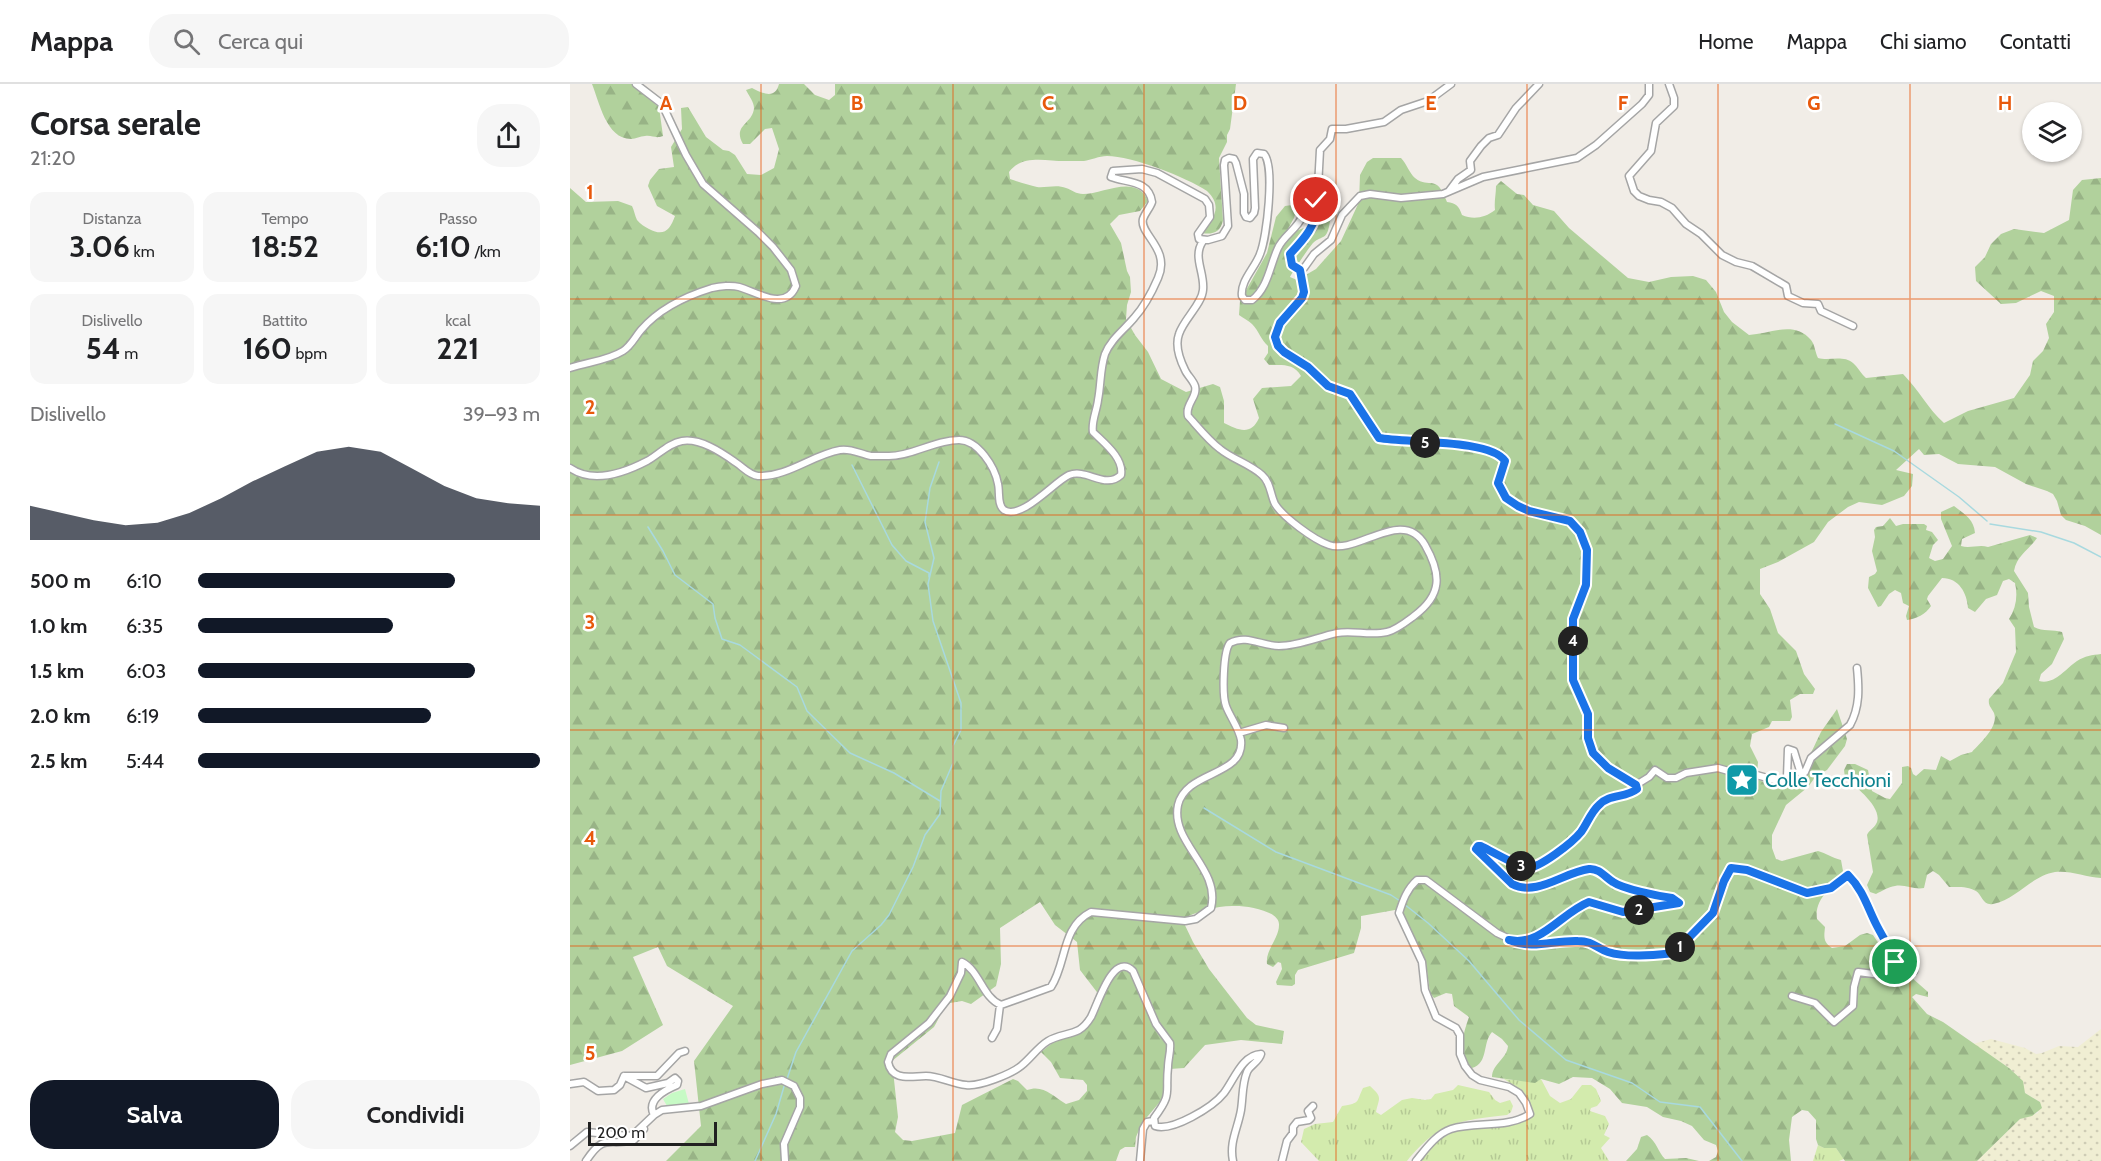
<!DOCTYPE html>
<html lang="it">
<head>
<meta charset="utf-8">
<style>
	:root { --surface:#fff; --page:#f6f6f6; --text:#202124; --muted:#757577; --line:#e0e0e0; --accent:#111827 }
	body { margin:0; font-family:Cabin,sans-serif; background:var(--page); color:var(--text); height:100vh; display:flex; flex-direction:column; font-size:22px; white-space:nowrap }
	* { box-sizing:border-box; margin:0 }
	p { font-size:20px; color:var(--muted) }
	.icon { flex:none; width:33px; height:33px; fill:none; stroke:currentColor; stroke-width:2; stroke-linecap:round; stroke-linejoin:round }
	.map { position:relative; flex:1; overflow:hidden }
	.details { display:flex; flex-direction:column; background:var(--surface); width:570px }
	.details>* { flex:none }
	.fabs { position:absolute; left:1452px; top:18px; display:grid; gap:12px }
	.fabs a { display:grid; place-items:center; width:60px; height:60px; border-radius:50%; background:var(--surface); box-shadow:0 2px 4px #0004; font-size:30px }
	.scale { position:absolute; left:18px; bottom:15px; width:129px; box-sizing:border-box; padding-left:6px; border:3px solid #212121; border-top:0; font-size:16px; line-height:21px; white-space:nowrap; color:#212121; -webkit-text-stroke:4px #fff; paint-order:stroke }
	.pin { position:absolute; display:grid; place-items:center; width:51px; height:51px; color:#fff; margin:-26px; border:3px solid #fff; border-radius:50%; box-shadow:0 2px 6px #0007 }
	.km { position:absolute; width:30px; height:30px; margin:-15px; border-radius:50%; background:#222; color:#fff; font-size:16px; line-height:30px; text-align:center }
	.round { display:grid; place-items:center; flex:none; width:63px; height:63px; border-radius:24px; background:var(--page) }
	.head { display:flex; align-items:center; justify-content:space-between; height:102px; padding:0 30px }
	h1 { font-size:33px; font-weight:700; line-height:45px }
	.figures { display:grid; grid-template-columns:repeat(3,1fr); gap:9px; height:102px; padding:6px 30px }
	.figures div { display:grid; align-content:center; border-radius:15px; background:var(--page); text-align:center }
	.figures b { font-size:30px; font-weight:700 }
	.figures small { font-size:16px; font-weight:400 }
	.figures p { font-size:16px }
	.chart { height:168px; padding:12px 30px }
	.chart p { display:flex; justify-content:space-between }
	.chart svg { width:100%; height:108px; margin-top:6px; fill:var(--accent); opacity:.7 }
	.cta { display:flex; gap:12px; margin-top:auto; padding:12px 30px }
	.cta a { flex:1; height:69px; border-radius:24px; background:var(--accent); color:#fff; font-size:24px; font-weight:700; line-height:69px; text-align:center }
	.cta a+a { background:var(--page); color:var(--text) }
	ul { padding:0 30px; list-style:none; font-size:20px }
	li { display:grid; grid-template-columns:96px 72px 1fr; align-items:center; height:45px }
	li i { height:15px; border-radius:8px; background:var(--accent) }
	header { display:flex; align-items:center; gap:36px; box-sizing:border-box; height:84px; padding:0 30px; background:var(--surface); border-bottom:2px solid var(--line) }
	header strong { font-size:28px }
	nav { display:flex; gap:33px; margin-inline-start:auto; font-size:21px }
	.search { width:420px; height:54px; background:var(--page); display:flex; align-items:center; gap:15px; box-sizing:border-box; padding:0 21px; border-radius:24px; color:var(--muted); font-size:22px }
	main { display:flex; flex:1; min-height:0 }
	.map>svg:first-child { display:block }
	.farmland { fill:url(#farmland-dots) }
	.grass { fill:url(#grass-tufts) }
	.forest { fill:url(#forest-firs); fill-rule:evenodd }
	.park { fill:#c7fac5 }
	.lines { fill:none; stroke-linecap:round; stroke-linejoin:round }
	.stream { stroke:#a8d9df; stroke-width:1.5 }
	.minor-casing { stroke:#a5a5a5; stroke-width:9 }
	.minor { stroke:#fff; stroke-width:6 }
	.route-casing { stroke:#fff; stroke-width:12 }
	.route { stroke:#1a73e8; stroke-width:8 }
	.grid { fill:none; stroke:#e8590c; stroke-width:1.5; stroke-opacity:0.55 }
	.labels { text-anchor:middle; dominant-baseline:central; stroke-width:5; stroke-linejoin:round; paint-order:stroke }
	.culture-label { font-size:20px; fill:#0d838f; stroke:#fff; text-anchor:start }
	.grid-label { font-size:20px; text-anchor:middle; font-weight:bold; fill:#e8590c; stroke:#fff; stroke-width:5; stroke-linejoin:round; paint-order:stroke }
</style>
</head>
<body>
<header>
<strong>Mappa</strong>
<div class="search"><svg class="icon" aria-label="search" viewBox="0 0 24 24"><circle cx="10" cy="10" r="6"/><path d="M15 15l6 6"/></svg>Cerca qui</div>
<nav><a>Home</a><a>Mappa</a><a>Chi siamo</a><a>Contatti</a></nav>
</header>
<main>
<section class="details">
<div class="head"><div><h1>Corsa serale</h1><p>21:20</p></div><a class="round"><svg class="icon" aria-label="share" viewBox="0 0 24 24"><path d="M12 15V3M7 8l5-5 5 5M5 13v7h14v-7"/></svg></a></div>
<div class="figures">
<div><p>Distanza</p><b>3.06<small> km</small></b></div>
<div><p>Tempo</p><b>18:52</b></div>
<div><p>Passo</p><b>6:10<small> /km</small></b></div>
</div>
<div class="figures">
<div><p>Dislivello</p><b>54<small> m</small></b></div>
<div><p>Battito</p><b>160<small> bpm</small></b></div>
<div><p>kcal</p><b>221</b></div>
</div>
<div class="chart"><p><span>Dislivello</span>39–93 m</p>
<svg viewBox="0 0 160 44" preserveAspectRatio="none"><path d="M0 44V30L10 33L20 36L30 38L40 37L50 33L60 27L70 20L80 14L90 8L100 6L110 8L120 15L130 22L140 27L150 29L160 30V44z"/></svg>
</div>
<ul>
<li><b>500 m</b>6:10<i style="width:75%"></i></li>
<li><b>1.0 km</b>6:35<i style="width:57%"></i></li>
<li><b>1.5 km</b>6:03<i style="width:81%"></i></li>
<li><b>2.0 km</b>6:19<i style="width:68%"></i></li>
<li><b>2.5 km</b>5:44<i style="width:100%"></i></li>
</ul>
<div class="cta"><a>Salva</a><a>Condividi</a></div>
</section>
<div class="map">
<svg width="1531" height="1077" viewBox="0 0 1531 1077">
	<defs>
		<pattern id="farmland-dots" width="8" height="8" patternUnits="userSpaceOnUse" patternTransform="scale(1.5)"><rect width="8" height="8" fill="#f0eed3"/><path d="M2 2h.1M6 6h.1" fill="none" stroke="#ceccb5" stroke-width="1.8" stroke-linecap="round"/></pattern>
		<pattern id="grass-tufts" width="24" height="20" patternUnits="userSpaceOnUse" patternTransform="scale(1.5)"><rect width="24" height="20" fill="#d3ebad"/><path d="M3 7l-1-3M5 7V3M7 7l1-3M15 17l-1-3M17 17v-4M19 17l1-3" fill="none" stroke="#b5c995"/></pattern>
		<pattern id="forest-firs" width="22" height="20" patternUnits="userSpaceOnUse" patternTransform="scale(1.5)"><rect width="22" height="20" fill="#b1d19c"/><path d="M5 1l3.5 6h-7zM16 11l3.5 6h-7z" fill="#98b386"/></pattern>
	</defs>
	<rect width="100%" height="100%" fill="#f1ede7"/>
	<path class="farmland" d="M1531 945V1077H1407L1450 1035 1468 1029 1470 1018 1455 1009 1452 997 1439 984 1403 960 1421 955 1455 964 1466 970 1472 969 1489 962 1508 963Z"/>
	<path class="grass" d="M934 995 965 998 971 995 980 1012 990 1019 1001 1015 1012 1001H1021L1026 1005 1031 1017 1027 1022 1021 1024 1020 1027 1035 1032 1039 1040 1034 1051 1040 1054 1031 1064 1039 1077H848L863 1060 885 1046 950 1036 960 1026C960 1010 946 1003 934 995Z
		M888 1001 919 1008 925 1016 930 1019 940 1016 943 1022 941 1028 937 1031C888 1037 870 1037 837 1077H749L731 1058 734 1045 745 1040 763 1038 772 1022C791 1019 786 1018 793 1004L800 1002C813 1014 809 1013 806 1028L811 1031 832 1016 842 1014 855 1016 861 1015 865 1010 883 1006Z
		M1248 1061 1254 1064H1266L1274 1075 1269 1077H1243Z"/>
	<path class="forest" d="M22 0H71L78 14 89 23 93 52C85 55 83 51 75 52 70 52 66 55 61 55 36 55 29 17 22 0Z
		M209 0H234L245 11 259 16 265 11V0H666L660 45 657 51V58L649 74 653 137C650 148 643 151 632 149 644 135 653 122 637 107 616 93 562 72 537 72 529 72 521 76 514 77 508 77 501 77 495 77 476 77 452 70 439 88L440 95C448 98 459 101 467 103 476 104 487 100 496 104 502 106 506 110 513 110 533 110 567 89 578 117L570 127 549 131 540 140 551 159 557 187 560 193 561 208 557 221 556 235 565 251 578 268 591 295 616 308 643 300 650 303 654 317V339C668 346 681 352 689 334L683 315 692 304 721 302 731 292C724 279 712 281 699 281L694 275 698 269V262C691 256 689 247 682 240 679 237 673 234 669 231L670 217 697 169 706 133 715 122 722 121 726 127 724 134 714 152 753 136 760 137C757 158 753 150 743 159 738 165 723 187 720 193L727 196 746 185 771 157 789 118 790 91 797 78 803 74H831C837 80 839 89 845 94 860 106 866 88 877 118 886 119 889 122 892 131 903 136 915 134 925 126 924 117 926 111 926 102L931 97 947 110 954 111 963 121 984 127 999 144 1058 194 1079 198 1101 193 1123 192 1136 196 1146 208 1154 228 1162 238 1179 251C1200 250 1224 236 1241 256 1245 261 1245 268 1248 274 1259 277 1274 271 1283 279 1288 283 1291 290 1296 294L1333 290C1349 306 1358 325 1374 339L1398 327 1444 314 1460 291 1463 277 1473 267 1479 254 1476 240 1484 228V212L1471 207 1446 219 1431 220 1406 197 1405 183 1415 173 1421 160 1431 150 1444 145 1474 149 1499 136 1503 106 1512 96 1531 94V451L1515 442 1496 436 1491 431 1487 417 1483 410 1477 407 1456 400 1425 383 1388 380 1369 370 1354 371 1349 365 1326 386 1343 390 1342 402 1334 412 1312 421 1289 418 1278 423 1258 438 1244 458 1208 478 1190 485V510L1200 525 1208 549 1226 567 1234 590 1245 605 1243 610H1230L1220 616 1222 633 1220 637H1202L1199 643 1182 650 1180 662 1188 678 1187 690 1189 696C1197 699 1208 707 1216 703 1230 696 1244 662 1251 648 1256 640 1262 633 1267 625L1277 655 1275 662 1257 686 1246 692 1238 703 1216 721 1202 751V764L1206 775 1212 777 1248 767C1256 769 1262 774 1271 776L1273 787C1264 804 1244 813 1247 835L1255 843C1254 853 1253 858 1262 864L1275 862 1290 851 1297 849 1303 851 1323 881 1333 886 1358 908V913L1346 910 1342 913 1357 930 1373 938 1439 984 1453 997 1455 1009 1470 1018 1472 1024 1462 1032 1450 1035 1407 1077H1275L1266 1064H1254L1248 1061 1246 1055V1036L1238 1027 1232 1026 1222 1033 1219 1056 1221 1077H1139L1146 1073 1148 1067 1146 1061 1134 1056 1122 1042 1111 1037 1093 1033 1077 1023 1052 1019 1040 1005 1022 994 1003 993 989 1000 971 995 965 999 922 993C922 980 937 975 938 962L932 955 922 948C912 959 919 979 902 984 887 970 893 950 899 933L884 922 882 910 876 909 864 914 860 909 856 879 833 831 825 826 791 832V844L784 869 728 886 725 891V900L722 902 707 901 706 898 712 885 711 879 708 878 703 883 697 880C695 866 709 855 709 841 710 826 674 821 662 822 646 822 626 828 612 835L623 858 639 885 677 934 686 941 714 947 712 960 671 956 635 961 614 984 600 985 594 1013 572 1039 566 1053 565 1063H555L550 1066 546 1077H96L131 1042 124 977 163 922 97 882 88 863 63 873 93 941 52 967 0 981V104L16 118 48 117 62 122C64 126 65 132 67 136 70 140 75 143 79 145 94 153 100 146 105 132L87 122 78 102 80 96 89 85 104 83 101 63 112 45 111 24 118 23 136 53 153 66 159 67 165 71 177 90 191 91 204 84 209 65 202 44 195 45 180 60H173C162 41 183 40 184 24 184 18 179 12 176 6L182 4C192 9 205 16 209 0ZM470 818 485 841 507 858 510 886 533 916 527 930 516 944 506 951 485 957 471 968 481 978 490 994 513 996 517 1001V1007L509 1016 496 1020C483 1012 473 1000 457 1006L448 997 443 995 392 1021 385 1049 342 1057 333 1056 325 1048 328 1033 322 977 364 943 373 926 380 919 392 917 401 920 426 902 431 880 430 844Z
		M1384 422C1394 430 1404 435 1405 449L1392 455 1391 462C1400 465 1409 460 1418 463L1460 451 1467 454C1459 466 1447 471 1444 487L1458 509 1459 523 1464 543C1473 548 1483 545 1492 548L1494 555 1482 580 1471 590 1469 597C1485 601 1495 585 1507 577 1515 572 1522 571 1531 570V794C1516 793 1499 786 1485 788 1461 792 1447 815 1423 820 1413 822 1412 811 1406 807 1398 802 1387 803 1379 803L1369 791 1363 787 1357 791 1354 804C1344 806 1335 800 1325 802 1318 803 1312 807 1306 810L1300 808 1297 801 1303 788 1297 751C1299 746 1304 744 1306 740 1315 725 1285 702 1275 694L1274 686 1277 680H1285L1298 686 1302 707 1315 714 1320 715 1332 699V683L1338 682 1341 684 1343 690 1346 692 1354 685 1366 686 1371 672 1380 677 1391 671 1402 668C1410 659 1429 643 1424 629 1421 623 1418 622 1419 615L1433 599 1446 568 1445 544 1439 535C1446 524 1448 512 1445 499L1439 495 1433 497 1427 511 1416 515 1405 528 1398 524C1397 509 1389 494 1372 494L1358 512 1357 515 1361 522C1356 530 1346 535 1337 536L1336 532 1339 522 1333 519 1331 509 1325 506 1319 510 1311 522 1308 523 1298 504 1299 493 1305 490 1307 487 1302 467 1305 453 1304 446 1306 443 1313 442 1320 434 1326 442 1333 440H1354L1357 442 1356 446 1362 448 1368 456 1363 461 1359 474 1365 477 1373 475 1382 462 1371 435V428Z
		M1077 1051C1087 1058 1088 1068 1095 1075L1116 1074 1129 1077H1056L1067 1065 1071 1053Z"/>
	<path class="park" d="M115 1005 119 1020 97 1022 93 1015 102 1009Z"/>
	<g class="lines">
		<path class="stream" d="M1265 340 1324 367 1389 413 1417 437
			M282 381 322 461 336 477 359 489V493
			M1420 440 1471 448 1504 459 1531 473
			M78 443 93 467 105 491 143 520 145 534 152 555 170 561 227 603 237 627 280 669 324 689 370 717
			M634 724 706 768 821 811 830 817
			M834 820 858 839 899 877 949 936 996 976 1062 999 1090 1018 1130 1023 1172 1077
			M217 995 226 968 282 867 311 841 319 831 343 783 355 751 370 730 371 707 383 679V662L391 646V619L363 537 358 500 364 474 355 438 360 404 369 378
			M185 1077 206 1030 215 999"/>
		<g class="minor-casing">
			<path id="minor" d="M1099 0 1104 14V22L1086 39 1081 67 1059 92 1064 107 1069 112 1079 116 1091 118 1102 124 1116 140 1131 150 1152 171 1166 178 1182 182 1216 202 1218 212 1233 219 1248 220 1251 227 1283 242
				M879 107 888 95 901 86 900 77 911 62 919 54 928 51 946 24 969 0
				M744 112 748 103 750 66 760 55 762 45H776L814 38 831 26 858 17 881 0
				M633 157C622 173 635 188 633 206 632 220 614 235 609 250 605 261 610 276 615 286 617 291 623 296 625 302 628 313 615 320 618 332 628 343 638 356 650 365 662 375 680 380 692 391 701 399 700 410 705 420 713 433 744 456 759 461 787 471 833 422 855 461 872 491 872 511 844 532 836 538 826 546 817 548 800 552 783 546 767 549 748 553 729 562 709 562 692 562 676 550 660 559 653 567 652 611 656 622 660 633 669 644 671 656 675 693 616 686 608 721 600 759 651 784 641 824L626 835 615 837 521 828C491 843 497 879 481 903L431 921C412 913 410 887 392 878L391 889 380 912 359 939 321 970 318 978C322 998 341 992 356 992 370 992 382 1000 396 1001 409 1003 441 990 451 982 461 974 468 963 478 957 488 951 499 951 509 946 514 943 518 938 521 933 528 920 543 867 563 887L586 940 600 959C601 967 598 975 598 983 595 1010 603 1009 584 1034L585 1042C602 1048 643 1023 654 1009 664 996 672 971 691 970 689 978 680 981 677 988 672 1000 673 1013 671 1026 668 1044 659 1058 663 1077
				M730 186 734 208 732 214 710 239 705 253 708 262 714 268 738 283 758 302 780 310 809 354C836 360 921 355 935 377L928 399 936 414 948 422 959 427 1000 437 1010 448 1017 466 1016 501 1003 535V596L1018 631 1019 654 1023 669 1038 684 1066 701 1067 705C1056 714 1039 710 1029 721 1021 728 1018 740 1011 748 1003 758 970 783 957 784 951 784 919 766 911 762H907L906 765 942 800C967 812 993 788 1019 785 1029 784 1035 793 1043 798 1054 805 1088 812 1102 814L1109 819 1053 828 1019 818 995 831 971 850 956 856 944 857 927 849 856 796H847C837 805 833 816 829 829L852 878 855 906 866 933 886 944 890 951V970L895 982 902 991 910 996 939 1003 949 1009 956 1019 960 1030C937 1045 906 1037 881 1045 866 1050 855 1066 846 1077
				M730 186 734 184 744 170 761 156 772 131 790 112 800 110 831 114 873 110 913 93 1007 74 1026 61 1072 20 1079 11V0
				M0 284C17 278 37 277 53 267 61 262 65 253 71 246 88 226 116 212 142 204 150 202 162 201 169 203 187 208 215 228 226 202L221 186 203 163 188 148 133 100 116 71 92 20 66 0
				M0 384C23 400 54 389 77 377 88 371 99 359 112 357 130 354 151 368 165 378 173 383 179 391 188 392 218 393 242 371 270 366 281 364 290 370 301 372 306 372 313 372 319 372 343 372 364 356 389 356 408 356 425 383 428 400 430 408 427 421 434 426 451 437 485 397 499 391 517 384 535 406 551 391 554 374 534 359 523 348 521 338 527 326 528 316 531 301 530 285 535 270 541 255 554 246 564 234 574 223 582 208 588 194 601 165 569 150 573 135 575 129 580 124 582 118 579 96 557 99 541 93L543 87 572 85 587 89 635 115 639 121 640 133 628 150 629 155 638 156 652 152 658 142 654 81 655 76 659 74 664 75 666 79 674 110V129L676 133 680 134 684 129 685 124 683 75 687 69 694 70C705 82 697 153 690 170 685 184 670 197 672 212L675 216H682C698 204 700 181 708 164 713 152 730 143 733 130 735 122 731 114 733 106L735 105 744 112 748 119 743 144 720 170 722 181 730 186
				M669 649 696 641 714 644
				M1066 701 1079 693 1085 686 1097 694H1106L1116 689 1148 684 1169 690H1183L1211 698 1217 693 1218 665 1224 667 1231 690 1235 688 1241 674 1280 641C1290 623 1289 604 1287 584
				M950 860H982L1009 857 1023 859 1036 867 1047 870 1083 871 1104 869 1143 829 1161 784 1177 786 1237 809 1261 804 1278 791C1293 806 1297 821 1306 840 1313 853 1320 864 1325 878L1344 887 1319 892 1288 888 1284 903 1283 922 1264 938 1245 919 1222 912
				M422 954 427 945 430 921
				M54 992 76 1004 98 999 105 994 108 997 107 1001C95 1006 76 1016 84 1031
				M54 992H87L109 969 115 967
				M0 1000 14 998 28 1007 44 1006 50 1001 54 992
				M0 1062 17 1048 59 1052 64 1050 84 1031 92 1026 131 1022 192 1000 212 996 224 1002 230 1014V1023L214 1060 215 1077
				M16 1077C35 1048 38 1063 64 1056L74 1045
				M570 1077 573 1045 577 1038 583 1037
				M712 1077 717 1057 723 1049V1043L727 1038 739 1036 741 1034 738 1027 743 1022"/>
		</g>
		<use href="#minor" class="minor"/>
	</g>
	<g class="lines">
		<g class="route-casing">
			<path id="route" d="M746 116 748 119C746 142 735 154 720 170L722 181 730 186 734 208 732 214 710 239 705 253 708 262 714 268 738 283 758 302 780 310 809 354C836 359 921 355 935 377L928 399 936 414 948 422 959 427 1000 437 1010 448 1017 466 1016 501 1003 535V596L1018 630V654L1023 669 1038 684 1066 701 1067 705C1056 714 1039 710 1029 721 1021 728 1017 740 1011 748 1003 758 970 784 957 784 951 784 919 766 911 762H908L906 765 942 800C967 813 994 788 1019 785 1029 784 1035 793 1043 798 1053 805 1088 812 1102 814L1109 819 1053 828 1019 818C991 829 971 863 939 856 964 866 983 856 1008 857 1023 857 1026 864 1038 868 1057 874 1084 871 1104 869L1143 829 1154 797 1161 784 1177 786 1237 809 1261 804 1278 791C1293 806 1297 822 1306 840 1313 854 1320 863 1325 878"/>
		</g>
		<use href="#route" class="route"/>
	</g>
	<path class="grid" d="M191 0V1077M383 0V1077M574 0V1077M766 0V1077M957 0V1077M1148 0V1077M1340 0V1077M0 215H1531M0 431H1531M0 646H1531M0 862H1531"/>
	<defs>
		<g id="sight-square" transform="scale(1.725)"><rect x="-9" y="-9" width="18" height="18" rx="4" fill="#0f9aa8" stroke="#fff"/><path d="M0-6L1.8-2.2L6-1.7L2.9 1.2L3.7 5.4L0 3.3L-3.7 5.4L-2.9 1.2L-6-1.7L-1.8-2.2Z" fill="#fff"/></g>
	</defs>
	<g fill-rule="evenodd">
		<use href="#sight-square" x="1172" y="696"/>
	</g>
	<g class="labels">
		<g class="culture-label">
			<text x="1195" y="696">Colle Tecchioni</text>
		</g>
	</g>
	<g class="grid-label">
		<text x="96" y="26">A</text>
		<text x="287" y="26">B</text>
		<text x="478" y="26">C</text>
		<text x="670" y="26">D</text>
		<text x="861" y="26">E</text>
		<text x="1053" y="26">F</text>
		<text x="1244" y="26">G</text>
		<text x="1435" y="26">H</text>
		<text x="20" y="115">1</text>
		<text x="20" y="330">2</text>
		<text x="20" y="545">3</text>
		<text x="20" y="761">4</text>
		<text x="20" y="976">5</text>
	</g>
</svg>
<div class="fabs">
<a><svg class="icon" aria-label="layers" viewBox="0 0 24 24"><path d="M12 4l9 5-9 5-9-5zM3 14l9 5 9-5"/></svg></a>
</div>
<div class="scale">200 m</div>
<div class="pin" style="left:1325px;top:878px;background:#1e9e55"><svg class="icon" aria-label="arrive" viewBox="0 0 24 24"><path d="M6 21V4h12l-3 4 3 4H6"/></svg></div>
<div class="pin" style="left:746px;top:116px;background:#d93025"><svg class="icon" aria-label="check" viewBox="0 0 24 24"><path d="M5 12l5 5 9-10"/></svg></div>
<b class="km" style="left:1110px;top:863px">1</b>
<b class="km" style="left:1069px;top:826px">2</b>
<b class="km" style="left:951px;top:782px">3</b>
<b class="km" style="left:1003px;top:557px">4</b>
<b class="km" style="left:855px;top:359px">5</b>
</div>
</main>
</body>
</html>
